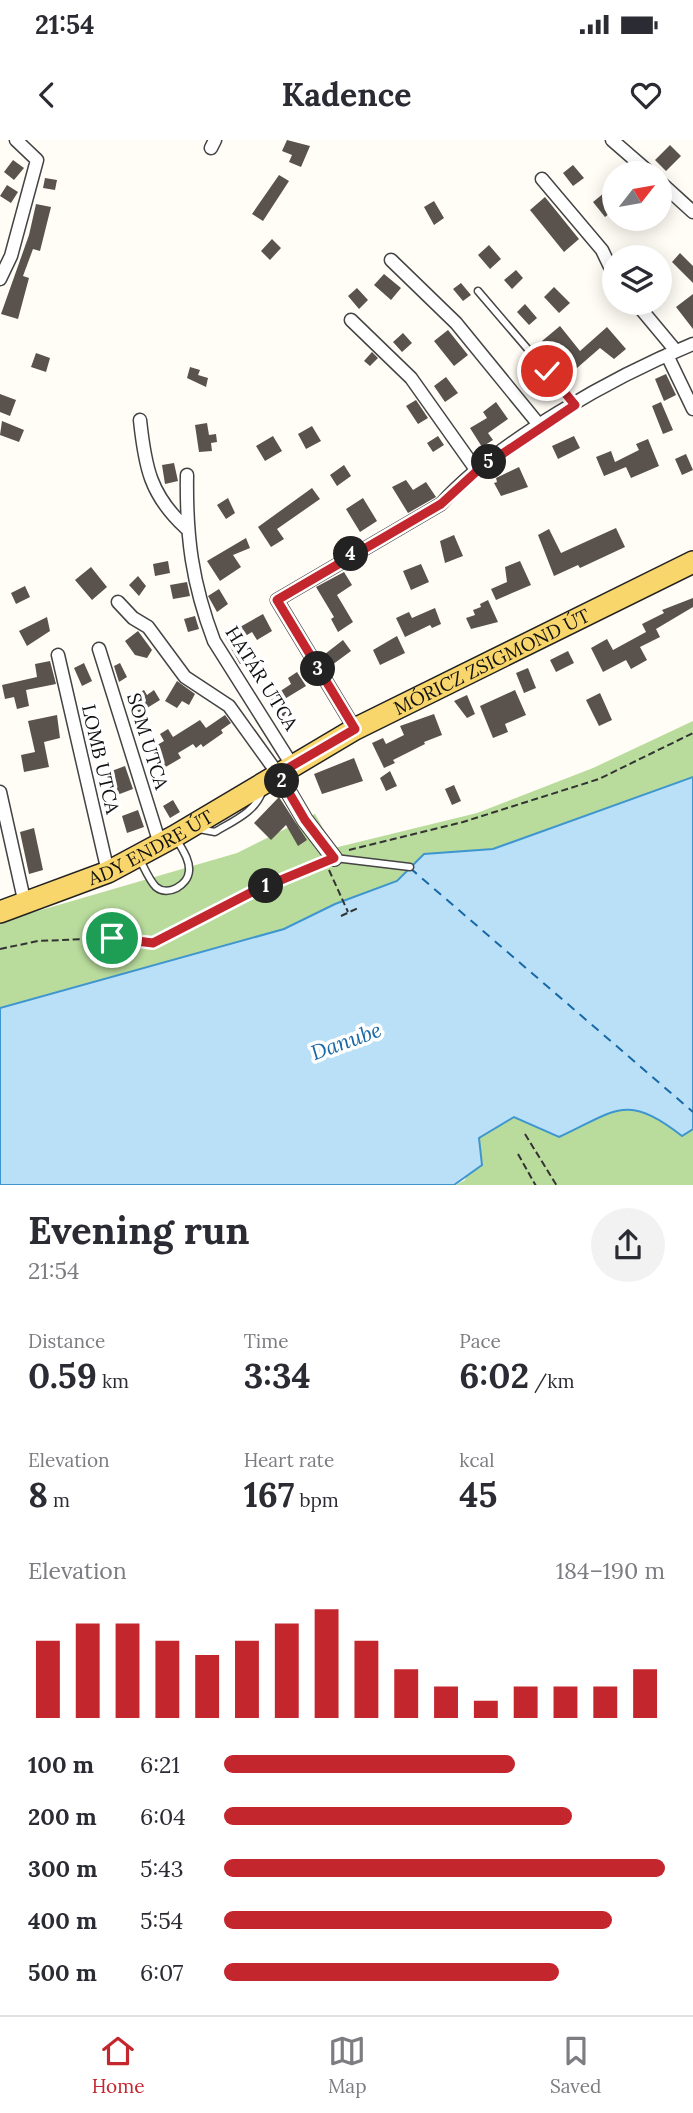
<!DOCTYPE html>
<html lang="en">
<head>
<meta charset="utf-8">
<style>
	:root { --surface:#fff; --page:#f2f2f3; --text:#2b2b33; --muted:#7c7c81; --line:#e1e1e2; --accent:#c4262e }
	body { margin:0; font-family:Lora,serif; background:var(--page); color:var(--text); height:100vh; display:flex; flex-direction:column; font-size:26px; white-space:nowrap }
	* { box-sizing:border-box; margin:0 }
	p { font-size:23px; color:var(--muted) }
	.icon { flex:none; width:38px; height:38px; fill:none; stroke:currentColor; stroke-width:2; stroke-linecap:round; stroke-linejoin:round }
	.map { position:relative; height:1045px; overflow:hidden }
	.panel { display:flex; flex-direction:column; background:var(--surface); flex:1 }
	.panel>* { flex:none }
	.needle { width:46px; rotate:59deg }
	.fabs { position:absolute; left:602px; top:21px; display:grid; gap:14px }
	.fabs a { display:grid; place-items:center; width:70px; height:70px; border-radius:50%; background:var(--surface); box-shadow:0 4px 18px #0003; font-size:35px }
	.pin { position:absolute; display:grid; place-items:center; width:60px; height:60px; color:#fff; margin:-30px; border:4px solid #fff; border-radius:50%; box-shadow:0 2px 7px #0007 }
	.km { position:absolute; width:35px; height:35px; margin:-18px; border-radius:50%; background:#222; color:#fff; font-size:19px; line-height:35px; text-align:center }
	.round { display:grid; place-items:center; flex:none; width:74px; height:74px; border-radius:37px; background:var(--page) }
	.overview { display:flex; align-items:center; justify-content:space-between; height:119px; padding:0 28px }
	h1 { font-size:38px; font-weight:800; line-height:52px }
	.figures { display:grid; grid-template-columns:repeat(3,1fr); gap:10px; height:119px; padding:7px 28px }
	.figures div { display:grid; align-content:center }
	.figures b { font-size:35px; font-weight:800 }
	.figures small { font-size:19px; font-weight:400 }
	.figures p { font-size:19px }
	.chart { height:196px; padding:14px 28px }
	.chart p { display:flex; justify-content:space-between }
	.chart svg { width:100%; height:126px; margin-top:7px; stroke:var(--accent); stroke-width:6 }
	ul { padding:0 28px; list-style:none; font-size:23px }
	li { display:grid; grid-template-columns:112px 84px 1fr; align-items:center; height:52px }
	li i { height:18px; border-radius:9px; background:var(--accent) }
	.status { display:flex; justify-content:space-between; align-items:center; height:49px; padding:0 35px; background:var(--surface); direction:ltr }
	.status svg { height:19px; fill:currentColor }
	header { display:flex; justify-content:space-between; align-items:center; height:91px; padding:0 28px; background:var(--surface); font-size:32px; font-weight:800 }
	.tab-bar { display:flex; justify-content:space-around; align-items:center; height:98px; border-top:2px solid var(--line); background:var(--surface); font-size:19px; color:var(--muted) }
	.tab-bar a { display:grid; justify-items:center; gap:4px }
	.tab-bar .selected { color:var(--accent) }
	.map>svg:first-child { display:block }
	.forest { fill:#b9dc9c }
	.water { fill:#b9e0f7; stroke:#3f96cf; stroke-width:2 }
	.lines { fill:none; stroke-linecap:round; stroke-linejoin:round }
	.ferry { stroke:#1768a6; stroke-width:2; stroke-dasharray:9 7; stroke-linecap:butt }
	.building { fill:#5a524d }
	.service-casing { stroke:#444; stroke-width:9 }
	.minor-casing { stroke:#444; stroke-width:15 }
	.tertiary-casing { stroke:#444; stroke-width:18 }
	.primary-casing { stroke:#222; stroke-width:24 }
	.path { stroke:#333; stroke-width:2; stroke-dasharray:7 3.5; stroke-linecap:butt }
	.service { stroke:#fff; stroke-width:6 }
	.minor { stroke:#fff; stroke-width:12 }
	.tertiary { stroke:#fff; stroke-width:16 }
	.primary { stroke:#f9d66b; stroke-width:21 }
	.route-casing { stroke:#fff; stroke-width:14 }
	.route { stroke:#c4262e; stroke-width:9 }
	.labels { text-anchor:middle; dominant-baseline:central; stroke-width:7; stroke-linejoin:round; paint-order:stroke }
	.street-label { font-size:19px; fill:#111; stroke:#fff }
	.water-label { font-size:21px; font-style:italic; fill:#1768a6; stroke:#fff }
</style>
</head>
<body>
<div class="status"><b>21:54</b><svg viewBox="0 0 49 12"><path d="M0 12V9h3v3zM5 12V6h3v6zM10 12V3h3v9zM15 12V0h3v12zM26 1h20v11H26zM47 4h2v5h-2z"/></svg></div>
<header><svg class="icon" aria-label="back" viewBox="0 0 24 24"><path d="M15 5l-7 7 7 7"/></svg>Kadence<svg class="icon" aria-label="heart" viewBox="0 0 24 24"><path d="M12 20l-8-8c-3-5 5-10 8-4 3-6 11-1 8 4z"/></svg></header>
<div class="map">
<svg width="693" height="1046" viewBox="0 0 693 1046">
	<rect width="100%" height="100%" fill="#fffdf5"/>
	<path class="forest" d="M693 581V637L493 709 424 714 397 741 335 764 284 789 0 868V782L237 713 315 674 334 708 477 673 593 628Z
		M627 968 658 978 681 995 693 989V1045L454 1046 465 1040 479 998 514 977 559 997 600 976Z"/>
	<path class="water" d="M693 637V989L682 996C625 952 616 971 559 997L514 977 479 998 482 1025 454 1045H0V868L284 789 335 764 397 741 424 714 493 709Z"/>
	<g class="lines">
		<path class="ferry" d="M410 728 693 972"/>
	</g>
	<path class="building" d="M287 0 310 6 301 27 289 22 292 15 282 11Z
		M670 5 681 16 666 31 655 20Z
		M13 20 24 28 14 40 4 32Z
		M573 25 584 38 573 46 563 33Z
		M279 35 289 41 263 81 252 74Z
		M45 38 57 40 55 50 43 48Z
		M7 45 18 52 11 63 0 56Z
		M604 53 614 65V70L605 77 593 62Z
		M545 57 579 99 564 112 530 70Z
		M434 61 444 78 434 85 424 67Z
		M36 64 51 67 40 111 33 109 23 136 29 138 18 179 1 174 29 95Z
		M272 99 281 108 270 120 261 111Z
		M489 105 501 119 490 129 478 115Z
		M680 113 693 126V143L672 122Z
		M516 130 523 138 512 149 504 140Z
		M384 134 401 148 391 160 374 145Z
		M461 143 471 155 463 161 453 149Z
		M554 147 570 163 559 173 544 157Z
		M357 148 368 160 359 169 348 156Z
		M693 154V189L676 167Z
		M525 164 537 178 529 185 517 172Z
		M560 186 580 211 607 187 626 209 614 219 600 208 577 228 559 203 549 211 542 201Z
		M448 190 468 215 454 226 434 201Z
		M403 193 412 203 402 212 393 202Z
		M372 212 378 218 370 226 364 221Z
		M36 213 50 218 46 232 31 227Z
		M532 226 540 237 531 244 522 233Z
		M190 227 200 230 198 235 208 238 206 247 187 238Z
		M666 234 676 255 664 261 655 239Z
		M446 237 458 253 445 262 434 246Z
		M0 254 16 260 10 276 0 272Z
		M416 260 428 278 418 284 406 266Z
		M496 262 508 279 488 293 493 300 482 307 470 288 487 278 483 272Z
		M661 262 673 290 663 294 652 266Z
		M2 281 24 290 19 302 0 295Z
		M207 283 209 295 216 294 217 302 211 303 212 311 199 312 195 285Z
		M312 286 321 301 306 309 298 294Z
		M273 296 282 311 265 321 256 306Z
		M438 296 444 305 433 312 427 303Z
		M574 296 580 308 558 319 552 306Z
		M648 299 659 326 631 338 626 327 604 336 596 317 611 311 615 322 639 310 636 304Z
		M686 314 693 330 682 335 675 319Z
		M174 323 178 341 165 344 162 325Z
		M344 325 351 336 337 346 330 335Z
		M519 327 528 347 501 356 494 343 497 342 496 338Z
		M406 340 413 350 426 342 436 357 408 373 392 347Z
		M312 348 320 359 277 389 284 399 271 407 258 387Z
		M228 358 235 373 226 379 217 365Z
		M363 358 377 381 360 392 346 369Z
		M616 388 625 407 580 428 578 425 554 436 538 395 549 389 561 413Z
		M454 395 463 416 445 423 440 401Z
		M246 398 250 408 233 415 241 427 220 441 207 421Z
		M168 421 170 433 155 436 153 424Z
		M520 421 531 445 496 460 491 449 507 442 505 427Z
		M421 424 429 442 411 450 403 431Z
		M91 427 107 447 92 460 75 440Z
		M344 432 352 445 337 455 353 482 338 492 331 479 334 477 316 447Z
		M138 436 146 446 139 456 129 445Z
		M187 442 190 456 173 459 170 445Z
		M25 446 30 457 16 464 11 453Z
		M219 449 228 464 217 472 208 456Z
		M693 458V467L656 489 660 497 640 507 647 520 631 529 626 520 603 532 591 508 607 499 613 510 646 492 642 484 664 473 662 470Z
		M488 460 498 482 471 489 466 478 475 475 473 470 481 467 480 464Z
		M435 468 441 484 432 488 430 485 405 497 396 478 409 472 412 478Z
		M263 474 272 491 257 500 252 492 237 501 248 519 240 524 224 496Z
		M195 476 199 489 188 492 184 479Z
		M47 477 50 491 27 506 19 491Z
		M138 491 152 510 147 518 135 515 125 501Z
		M397 496 405 513 380 525 373 510Z
		M343 500 351 511 332 525 325 514Z
		M568 511 574 523 556 532 550 520Z
		M50 521 56 544 26 550 29 566 17 569 14 557 5 559 2 545 37 537 35 524Z
		M84 523 92 541 82 546 74 528Z
		M120 523 127 537 119 542 114 526Z
		M528 528 536 548 524 553 516 533Z
		M297 532 306 546 283 560 293 577 285 582 270 558 291 544 288 538Z
		M177 541 195 554 189 565 182 561 177 568 165 561Z
		M144 550 147 555 154 550 160 560 139 573 130 558Z
		M515 550 526 575 505 584 508 592 493 598 480 566Z
		M600 553 612 580 599 586 586 560Z
		M467 555 475 574 467 578 454 561Z
		M434 574 442 595 424 602 425 604 393 620 395 623 384 628 372 603 383 598 386 604 404 595 400 586Z
		M57 575 60 598 44 602 49 627 24 632 21 615 35 612 28 581Z
		M225 575 231 583 221 590 223 593 203 607 201 604 196 608 193 604 178 613 181 618 164 628 152 608 164 601 160 594 168 589 173 597 200 580 206 588Z
		M354 618 363 641 322 654 314 634Z
		M125 626 133 649 117 655 109 632Z
		M390 631 397 646 386 651 380 638Z
		M454 645 461 661 452 665 445 649Z
		M279 657 307 700 298 706 286 685 271 700 254 683Z
		M173 660 180 672 170 678 163 666Z
		M138 670 144 687 127 693 122 676Z
		M34 688 43 730 29 734 20 692Z"/>
	<g class="lines">
		<g class="service-casing">
			<path id="service" d="M478 151 574 263
				M199 689 215 692C233 681 255 672 262 652
				M139 718C144 727 149 740 156 747 168 757 188 745 189 731 190 720 182 709 177 700
				M335 718 410 727"/>
		</g>
		<g class="minor-casing">
			<path id="minor" d="M612 0 650 33
				M211 8 215 0
				M542 39 602 110 614 135
				M660 42 693 72
				M391 120 456 183 540 286
				M0 139 11 116 37 20 16 0
				M636 163 676 211
				M351 180 411 238 477 331
				M667 215 693 269
				M140 280C145 327 150 355 186 388
				M187 335C186 397 192 443 214 501L292 625
				M118 462 133 478 148 487 185 537 229 566 278 634
				M99 509 160 704
				M58 515 108 732
				M355 589 277 460 441 364C498 301 614 236 693 204
				M0 652 25 764"/>
		</g>
		<g class="tertiary-casing">
			<path id="tertiary" d="M278 634 305 680 334 718"/>
		</g>
		<g class="primary-casing">
			<g id="primary">
				<path id="s1" d="M0 772 108 732 175 696 355 589 693 422"/>
			</g>
		</g>
		<path class="path" d="M349 710 463 682 599 639 693 593
			M329 730 348 772
			M341 776 358 768
			M0 809 38 801 112 798 153 803 252 752 323 724
			M525 994 557 1046
			M518 1014 536 1046"/>
		<use href="#service" class="service"/>
		<use href="#minor" class="minor"/>
		<use href="#tertiary" class="tertiary"/>
		<use href="#primary" class="primary"/>
	</g>
	<g class="lines">
		<g class="route-casing">
			<path id="route" d="M112 798 153 803 252 752 334 718 305 680 278 634 355 589 277 460 441 364 477 331 575 265 547 231"/>
		</g>
		<use href="#route" class="route"/>
	</g>
	<g class="labels">
		<g class="street-label">
			<text stroke="none"><textPath href="#s1" startOffset="553">MÓRICZ ZSIGMOND ÚT</textPath></text>
			<text transform="translate(262 538) rotate(58)">HATÁR UTCA</text>
			<text transform="translate(148 601) rotate(73)">SOM UTCA</text>
			<text transform="translate(101 619) rotate(77)">LOMB UTCA</text>
			<text stroke="none"><textPath href="#s1" startOffset="164">ADY ENDRE ÚT</textPath></text>
		</g>
		<g class="water-label">
			<text transform="translate(346 901) rotate(-20)">Danube</text>
		</g>
	</g>
</svg>
<div class="fabs">
<a><svg class="needle" viewBox="-14 -14 28 28"><path d="M0-13l5 13h-10z" fill="#e53935"/><path d="M0 13l5-13h-10z" fill="#7c7c81"/></svg></a>
<a><svg class="icon" aria-label="layers" viewBox="0 0 24 24"><path d="M12 4l9 5-9 5-9-5zM3 14l9 5 9-5"/></svg></a>
</div>
<div class="pin" style="left:112px;top:798px;background:#1e9e55"><svg class="icon" aria-label="arrive" viewBox="0 0 24 24"><path d="M6 21V4h12l-3 4 3 4H6"/></svg></div>
<div class="pin" style="left:547px;top:231px;background:#d93025"><svg class="icon" aria-label="check" viewBox="0 0 24 24"><path d="M5 12l5 5 9-10"/></svg></div>
<b class="km" style="left:266px;top:746px">1</b>
<b class="km" style="left:282px;top:641px">2</b>
<b class="km" style="left:318px;top:529px">3</b>
<b class="km" style="left:351px;top:414px">4</b>
<b class="km" style="left:489px;top:322px">5</b>
</div>
<section class="panel">
<div class="overview"><div><h1>Evening run</h1><p>21:54</p></div><a class="round"><svg class="icon" aria-label="share" viewBox="0 0 24 24"><path d="M12 15V3M7 8l5-5 5 5M5 13v7h14v-7"/></svg></a></div>
<div class="figures">
<div><p>Distance</p><b>0.59<small> km</small></b></div>
<div><p>Time</p><b>3:34</b></div>
<div><p>Pace</p><b>6:02<small> /km</small></b></div>
</div>
<div class="figures">
<div><p>Elevation</p><b>8<small> m</small></b></div>
<div><p>Heart rate</p><b>167<small> bpm</small></b></div>
<div><p>kcal</p><b>45</b></div>
</div>
<div class="chart"><p><span>Elevation</span>184–190 m</p>
<svg viewBox="0 0 160 44" preserveAspectRatio="none"><path d="M5 44V17M15 44V11M25 44V11M35 44V17M45 44V22M55 44V17M65 44V11M75 44V6M85 44V17M95 44V27M105 44V33M115 44V38M125 44V33M135 44V33M145 44V33M155 44V27"/></svg>
</div>
<ul>
<li><b>100 m</b>6:21<i style="width:66%"></i></li>
<li><b>200 m</b>6:04<i style="width:79%"></i></li>
<li><b>300 m</b>5:43<i style="width:100%"></i></li>
<li><b>400 m</b>5:54<i style="width:88%"></i></li>
<li><b>500 m</b>6:07<i style="width:76%"></i></li>
</ul>
</section>
<nav class="tab-bar">
<a class="selected"><svg class="icon" aria-label="home" viewBox="0 0 24 24"><path d="M3 11l9-7 9 7M6 9v11h12V9"/></svg>Home</a>
<a><svg class="icon" aria-label="map" viewBox="0 0 24 24"><path d="M3 6l6-2 6 2 6-2v14l-6 2-6-2-6 2zM9 4v14M15 6v14"/></svg>Map</a>
<a><svg class="icon" aria-label="saved" viewBox="0 0 24 24"><path d="M7 4h10v16l-5-4-5 4z"/></svg>Saved</a>
</nav>
</body>
</html>
